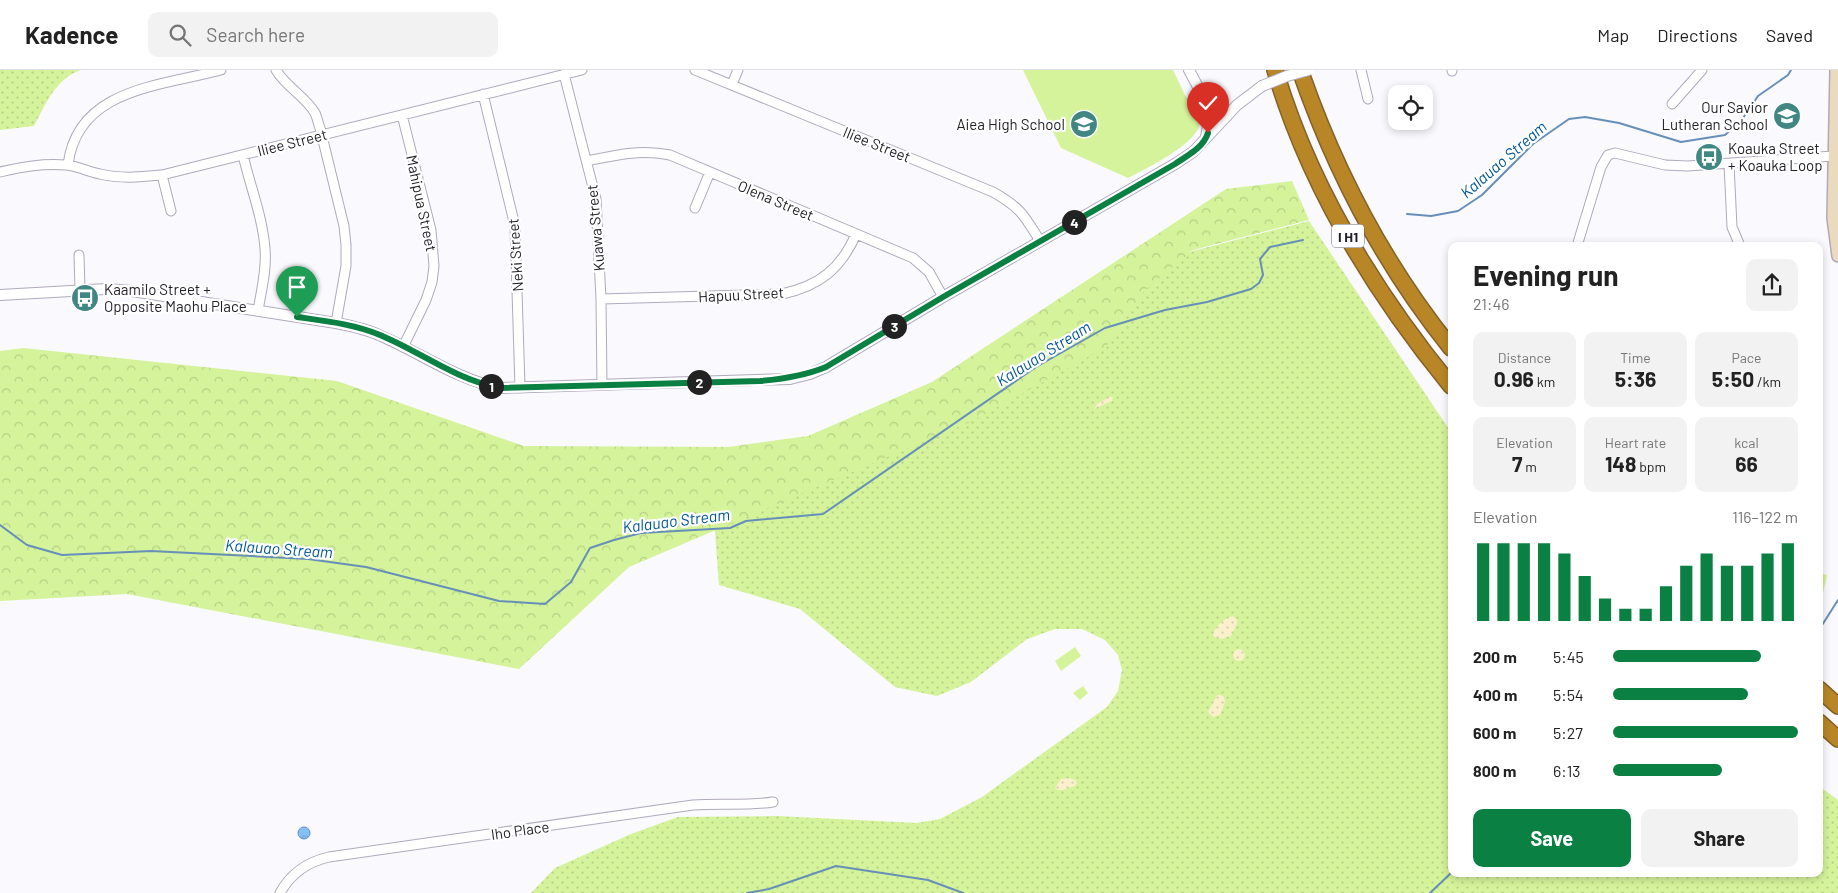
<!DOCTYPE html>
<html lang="en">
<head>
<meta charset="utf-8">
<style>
	:root { --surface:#fff; --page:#f2f2f2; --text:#222; --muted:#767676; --line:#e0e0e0; --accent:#0b8043 }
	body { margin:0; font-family:Barlow,sans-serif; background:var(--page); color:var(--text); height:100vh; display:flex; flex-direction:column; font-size:19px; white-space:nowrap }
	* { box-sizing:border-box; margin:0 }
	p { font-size:16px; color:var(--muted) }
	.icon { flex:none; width:28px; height:28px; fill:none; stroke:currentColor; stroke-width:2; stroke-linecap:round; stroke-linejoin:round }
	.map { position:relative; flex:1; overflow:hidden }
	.panel { position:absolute; left:1448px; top:172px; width:375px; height:635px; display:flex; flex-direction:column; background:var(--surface); border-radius:10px; box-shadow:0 2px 8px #0003 }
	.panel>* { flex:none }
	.fabs { position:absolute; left:1388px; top:15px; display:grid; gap:10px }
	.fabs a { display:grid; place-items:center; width:45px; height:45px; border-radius:10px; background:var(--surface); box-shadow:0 2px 8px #0003; font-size:25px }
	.pin { position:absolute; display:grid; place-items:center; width:42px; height:42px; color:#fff; margin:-51px -21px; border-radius:50% 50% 50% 0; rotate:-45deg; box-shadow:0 0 5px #0007 }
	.pin .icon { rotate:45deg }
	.km { position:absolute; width:25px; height:25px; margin:-12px; border-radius:50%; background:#222; color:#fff; font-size:14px; line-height:25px; text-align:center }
	.round { display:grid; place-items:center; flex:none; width:52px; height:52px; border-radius:10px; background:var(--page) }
	.overview { display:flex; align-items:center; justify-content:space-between; height:85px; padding:0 25px }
	h1 { font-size:28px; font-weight:700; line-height:38px }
	.figures { display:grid; grid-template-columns:repeat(3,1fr); gap:8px; height:85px; padding:5px 25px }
	.figures div { display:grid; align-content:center; border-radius:10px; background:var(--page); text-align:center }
	.figures b { font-size:21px; font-weight:700 }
	.figures small { font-size:14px; font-weight:400 }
	.figures p { font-size:14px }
	.chart { height:140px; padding:10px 25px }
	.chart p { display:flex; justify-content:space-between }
	.chart svg { width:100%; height:90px; margin-top:5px; stroke:var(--accent); stroke-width:6 }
	.cta { display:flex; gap:10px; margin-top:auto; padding:10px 25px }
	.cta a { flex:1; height:58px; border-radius:10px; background:var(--accent); color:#fff; font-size:20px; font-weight:700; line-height:58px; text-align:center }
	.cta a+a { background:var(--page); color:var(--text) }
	ul { padding:0 25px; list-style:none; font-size:16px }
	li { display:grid; grid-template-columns:80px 60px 1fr; align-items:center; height:38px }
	li i { height:12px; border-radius:6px; background:var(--accent) }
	header { display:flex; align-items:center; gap:30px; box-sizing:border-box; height:70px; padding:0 25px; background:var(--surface); border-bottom:1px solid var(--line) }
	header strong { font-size:24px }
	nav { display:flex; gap:28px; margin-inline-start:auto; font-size:18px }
	.search { width:350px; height:45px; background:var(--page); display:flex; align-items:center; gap:12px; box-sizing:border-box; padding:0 18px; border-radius:10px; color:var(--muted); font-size:19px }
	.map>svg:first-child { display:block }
	.grass { fill:url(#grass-dots) }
	.forest { fill:url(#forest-crowns) }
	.sand { fill:url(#sand-dots) }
	.garden { fill:#d4f39a }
	.water { fill:url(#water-waves); stroke:#678fb9 }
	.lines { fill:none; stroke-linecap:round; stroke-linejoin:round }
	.stream { stroke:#678fb9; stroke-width:2 }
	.minor-casing { stroke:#b0a9bd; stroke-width:11 }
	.tertiary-casing { stroke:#b0a9bd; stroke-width:12 }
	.secondary-casing { stroke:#b0a9bd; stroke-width:14 }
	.motorway-casing { stroke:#836227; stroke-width:18 }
	.minor { stroke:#fff; stroke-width:9 }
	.tertiary { stroke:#fff; stroke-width:10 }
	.secondary { stroke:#eadbbe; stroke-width:11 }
	.motorway { stroke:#b88627; stroke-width:15 }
	.tertiary-bridge-casing { stroke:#b0a9bd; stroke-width:12; stroke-linecap:butt }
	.tertiary-bridge { stroke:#fff; stroke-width:10 }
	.route-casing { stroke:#fff; stroke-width:10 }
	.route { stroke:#0b8043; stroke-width:6 }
	.labels { text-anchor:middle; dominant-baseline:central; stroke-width:4.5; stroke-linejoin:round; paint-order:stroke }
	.shield { fill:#fff; stroke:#646267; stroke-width:1 }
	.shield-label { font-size:14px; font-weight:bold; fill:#211e26 }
	.poi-label { font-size:15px; fill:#211e26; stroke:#fff; text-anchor:end }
	.street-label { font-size:15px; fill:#211e26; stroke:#fff }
	.water-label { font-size:16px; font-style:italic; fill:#005696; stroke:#fff }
</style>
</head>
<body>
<header>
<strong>Kadence</strong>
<div class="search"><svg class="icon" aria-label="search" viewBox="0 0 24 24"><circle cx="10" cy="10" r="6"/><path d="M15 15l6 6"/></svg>Search here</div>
<nav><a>Map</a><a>Directions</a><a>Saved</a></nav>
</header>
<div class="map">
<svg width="1838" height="823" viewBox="0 0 1838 823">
	<defs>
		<pattern id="grass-dots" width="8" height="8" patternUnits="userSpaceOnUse" patternTransform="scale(1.25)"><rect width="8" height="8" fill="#d4f39a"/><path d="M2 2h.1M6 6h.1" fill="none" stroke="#b6d085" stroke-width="1.8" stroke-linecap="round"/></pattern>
		<pattern id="forest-crowns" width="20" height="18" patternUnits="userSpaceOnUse" patternTransform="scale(1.25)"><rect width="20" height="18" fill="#d4f39a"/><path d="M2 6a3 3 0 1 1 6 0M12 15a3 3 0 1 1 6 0" fill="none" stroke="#b6d085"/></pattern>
		<pattern id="sand-dots" width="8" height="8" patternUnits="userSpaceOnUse" patternTransform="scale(1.25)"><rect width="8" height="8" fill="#faf0cb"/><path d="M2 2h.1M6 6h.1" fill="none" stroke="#d6cdae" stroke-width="1.8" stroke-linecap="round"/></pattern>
		<pattern id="water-waves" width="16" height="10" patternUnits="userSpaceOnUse" patternTransform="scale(1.25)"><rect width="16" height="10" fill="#85bff8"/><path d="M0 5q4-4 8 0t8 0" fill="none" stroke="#73a4d4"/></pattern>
	</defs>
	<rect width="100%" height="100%" fill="#faf9fd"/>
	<path class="grass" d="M0 0H81C56 8 45 35 34 56L0 60Z
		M1309 151 1451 362V804H1819V716L1838 730V823H531L555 798 631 764 678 747 777 746 917 753 940 749 982 727 1107 637 1118 621 1122 600 1118 585 1105 570 1082 559H1055L1027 569 971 612 937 626 895 617 800 539 719 515 713 435 837 380 1193 181Z"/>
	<path class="forest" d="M1292 111 1309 150 1193 180 1145 220 1106 277 972 351 629 497 519 599 127 524 0 531V281L23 278 337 311 524 376 728 377 808 366 932 312 1226 119Z"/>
	<path class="sand" d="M1109 327H1113L1112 331 1094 339 1097 334Z
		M1233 546 1237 550V554L1231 566 1222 569 1214 567 1213 564C1216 556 1224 548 1233 546Z
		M1233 585a6 6 0 1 1 12 0a6 6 0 1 1-12 0Z
		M1217 625H1221L1224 627 1225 632 1220 645 1213 647 1208 642Z
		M1069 708 1075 710 1077 713 1075 716 1063 720H1057L1055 718 1061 709Z"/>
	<path class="garden" d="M1023 0H1173C1177 8 1181 17 1185 25 1189 32 1198 39 1200 48 1205 71 1145 99 1128 108L1061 78Z
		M1819 503 1827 505 1822 528H1819Z
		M1075 577 1081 586 1061 601 1055 591Z
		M1083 616 1088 623 1080 630 1073 623Z"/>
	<path class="water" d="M298 763a6 6 0 1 1 12 0a6 6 0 1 1-12 0Z"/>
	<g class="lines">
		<path class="stream" d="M1407 144 1431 146 1458 141 1482 125 1533 74 1569 49 1585 47 1619 53 1681 72 1725 65 1741 51 1758 26 1788 5 1791 0
			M0 455 27 475 62 485 151 481 308 489 366 497 499 531 545 534 571 512 590 478 614 470 641 463 730 458 746 451 823 444 1036 297 1105 258 1165 240 1207 232 1251 219 1259 213 1263 205 1260 189 1270 177 1303 170
			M1819 560 1838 530
			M1515 804H1524
			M747 823 769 819 836 796 928 810 963 823
			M1430 823 1451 803"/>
		<g class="minor-casing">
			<path id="minor" d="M276 0C286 17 305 26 315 43 317 47 318 53 320 58L344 156 346 175V196L336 253
				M695 0 993 122C1021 138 1024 145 1040 171
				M1361 0 1368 29
				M1452 0V1
				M564 4 596 129 601 229 602 315
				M732 14 738 0
				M483 24 515 156 520 318
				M1672 34 1702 0
				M402 45 431 160 434 196 432 212 426 230 403 277
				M243 85C250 116 263 148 265 179 267 200 261 221 258 241
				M587 91C616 85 640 79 670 85L913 188 929 202 943 227
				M1729 94 1732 157 1740 176
				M68 95C77 18 162 16 221 0
				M0 102C22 97 43 93 66 95 78 96 89 102 100 104 121 109 141 107 162 105L582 0
				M162 105 171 141
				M695 138 710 102
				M1577 176 1601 97 1608 85 1615 83 1665 95 1687 96 1834 86
				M79 185 80 220
				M601 229 782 224C819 216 841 199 856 164
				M280 823C291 803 307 792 329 787L693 735C720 733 747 736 773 732"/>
		</g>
		<g class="tertiary-casing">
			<path id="tertiary" d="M1189 0 1199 19 1227 46
				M1201 24 1209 50 1206 67
				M0 225 106 219 132 221 336 253C352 256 367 259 381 266 421 283 457 310 500 318L790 309 810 304 826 297 943 227 1175 94 1193 82 1237 35 1262 16"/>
		</g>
		<g class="secondary-casing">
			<path id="secondary" d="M1836 0 1833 148 1838 186"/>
		</g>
		<g class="motorway-casing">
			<path id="motorway" d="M1275 0C1309 115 1375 223 1451 316
				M1300 0C1335 101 1384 195 1451 278
				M1819 619 1838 636
				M1819 652 1838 669"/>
		</g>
		<use href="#minor" class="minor"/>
		<use href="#tertiary" class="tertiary"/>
		<use href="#secondary" class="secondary"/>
		<use href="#motorway" class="motorway"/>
		<g class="tertiary-bridge-casing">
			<path id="tertiary-bridge" d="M1262 16 1287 6 1309 0"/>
		</g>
		<use href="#tertiary-bridge" class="tertiary-bridge"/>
	</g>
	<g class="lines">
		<g class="route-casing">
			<path id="route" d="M297 247C325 251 354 254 380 265 421 282 456 310 500 318L760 311C784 309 804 306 826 297L943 227 1175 94C1188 85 1203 78 1208 63"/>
		</g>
		<use href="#route" class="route"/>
	</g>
	<defs>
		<g id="school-disc" transform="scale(1.4375)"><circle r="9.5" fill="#408784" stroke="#fff"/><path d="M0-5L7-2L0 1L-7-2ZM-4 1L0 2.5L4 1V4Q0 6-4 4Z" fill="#fff"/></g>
		<g id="bus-disc" transform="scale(1.4375)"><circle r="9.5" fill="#408784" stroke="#fff"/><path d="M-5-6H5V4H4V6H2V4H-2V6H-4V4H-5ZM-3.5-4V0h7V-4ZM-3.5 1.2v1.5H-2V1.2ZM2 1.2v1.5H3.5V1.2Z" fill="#fff"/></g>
	</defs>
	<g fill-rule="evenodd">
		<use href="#school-disc" x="1787" y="46"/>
		<use href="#school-disc" x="1084" y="54"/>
		<use href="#bus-disc" x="1709" y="87"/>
		<use href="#bus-disc" x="85" y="228"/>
	</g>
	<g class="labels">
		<rect class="shield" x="1332" y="154.5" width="32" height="23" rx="4"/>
		<g class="shield-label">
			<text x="1348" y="166">I H1</text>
		</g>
		<g class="poi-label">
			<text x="1768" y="37">Our Savior<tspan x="1768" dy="17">Lutheran School</tspan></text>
			<text x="1065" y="54">Aiea High School</text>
			<text x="1728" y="78" text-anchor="start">Koauka Street<tspan x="1728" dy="17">+ Koauka Loop</tspan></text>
			<text x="104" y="219" text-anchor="start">Kaamilo Street +<tspan x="104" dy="17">Opposite Maohu Place</tspan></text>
		</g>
		<g class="street-label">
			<text transform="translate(292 72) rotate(-14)">Iliee Street</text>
			<text transform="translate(877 74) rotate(22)">Iliee Street</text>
			<text transform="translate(776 130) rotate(23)">Olena Street</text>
			<text transform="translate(422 133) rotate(78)">Mahipua Street</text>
			<text transform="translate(595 158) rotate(-95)">Kuawa Street</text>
			<text transform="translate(515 185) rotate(-94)">Neki Street</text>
			<text transform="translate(741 224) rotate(-3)">Hapuu Street</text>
			<text transform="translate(520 760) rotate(-8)">Iho Place</text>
		</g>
		<g class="water-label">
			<text transform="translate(1503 89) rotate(-41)">Kalauao Stream</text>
			<text transform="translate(1043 283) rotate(-32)">Kalauao Stream</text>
			<text transform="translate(676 450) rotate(-7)">Kalauao Stream</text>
			<text transform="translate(279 478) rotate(4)">Kalauao Stream</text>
		</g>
	</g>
</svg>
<div class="fabs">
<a><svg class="icon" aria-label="locate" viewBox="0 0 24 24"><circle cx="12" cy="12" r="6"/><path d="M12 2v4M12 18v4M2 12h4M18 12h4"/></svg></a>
</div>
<div class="pin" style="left:297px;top:247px;background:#1e9e55"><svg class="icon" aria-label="arrive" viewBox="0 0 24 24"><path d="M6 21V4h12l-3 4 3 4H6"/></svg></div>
<div class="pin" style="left:1208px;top:63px;background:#d93025"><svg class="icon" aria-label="check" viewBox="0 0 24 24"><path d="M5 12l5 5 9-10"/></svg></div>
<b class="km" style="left:491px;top:316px">1</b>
<b class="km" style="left:699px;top:312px">2</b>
<b class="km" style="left:894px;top:256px">3</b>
<b class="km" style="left:1074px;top:152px">4</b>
<section class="panel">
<div class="overview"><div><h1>Evening run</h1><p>21:46</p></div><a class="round"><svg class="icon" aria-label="share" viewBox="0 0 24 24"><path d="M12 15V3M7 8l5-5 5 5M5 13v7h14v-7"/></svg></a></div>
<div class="figures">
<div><p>Distance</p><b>0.96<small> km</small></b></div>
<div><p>Time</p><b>5:36</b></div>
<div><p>Pace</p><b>5:50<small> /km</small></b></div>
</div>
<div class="figures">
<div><p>Elevation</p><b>7<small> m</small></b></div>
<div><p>Heart rate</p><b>148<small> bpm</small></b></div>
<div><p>kcal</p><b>66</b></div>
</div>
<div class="chart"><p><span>Elevation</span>116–122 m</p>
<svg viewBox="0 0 160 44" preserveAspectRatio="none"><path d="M5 44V6M15 44V6M25 44V6M35 44V6M45 44V11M55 44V22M65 44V33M75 44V38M85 44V38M95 44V27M105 44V17M115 44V11M125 44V17M135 44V17M145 44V11M155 44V6"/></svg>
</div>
<ul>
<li><b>200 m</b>5:45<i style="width:80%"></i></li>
<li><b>400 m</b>5:54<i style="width:73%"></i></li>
<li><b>600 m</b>5:27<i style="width:100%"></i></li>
<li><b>800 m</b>6:13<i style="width:59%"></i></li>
</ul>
<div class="cta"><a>Save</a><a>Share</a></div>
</section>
</div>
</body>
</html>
